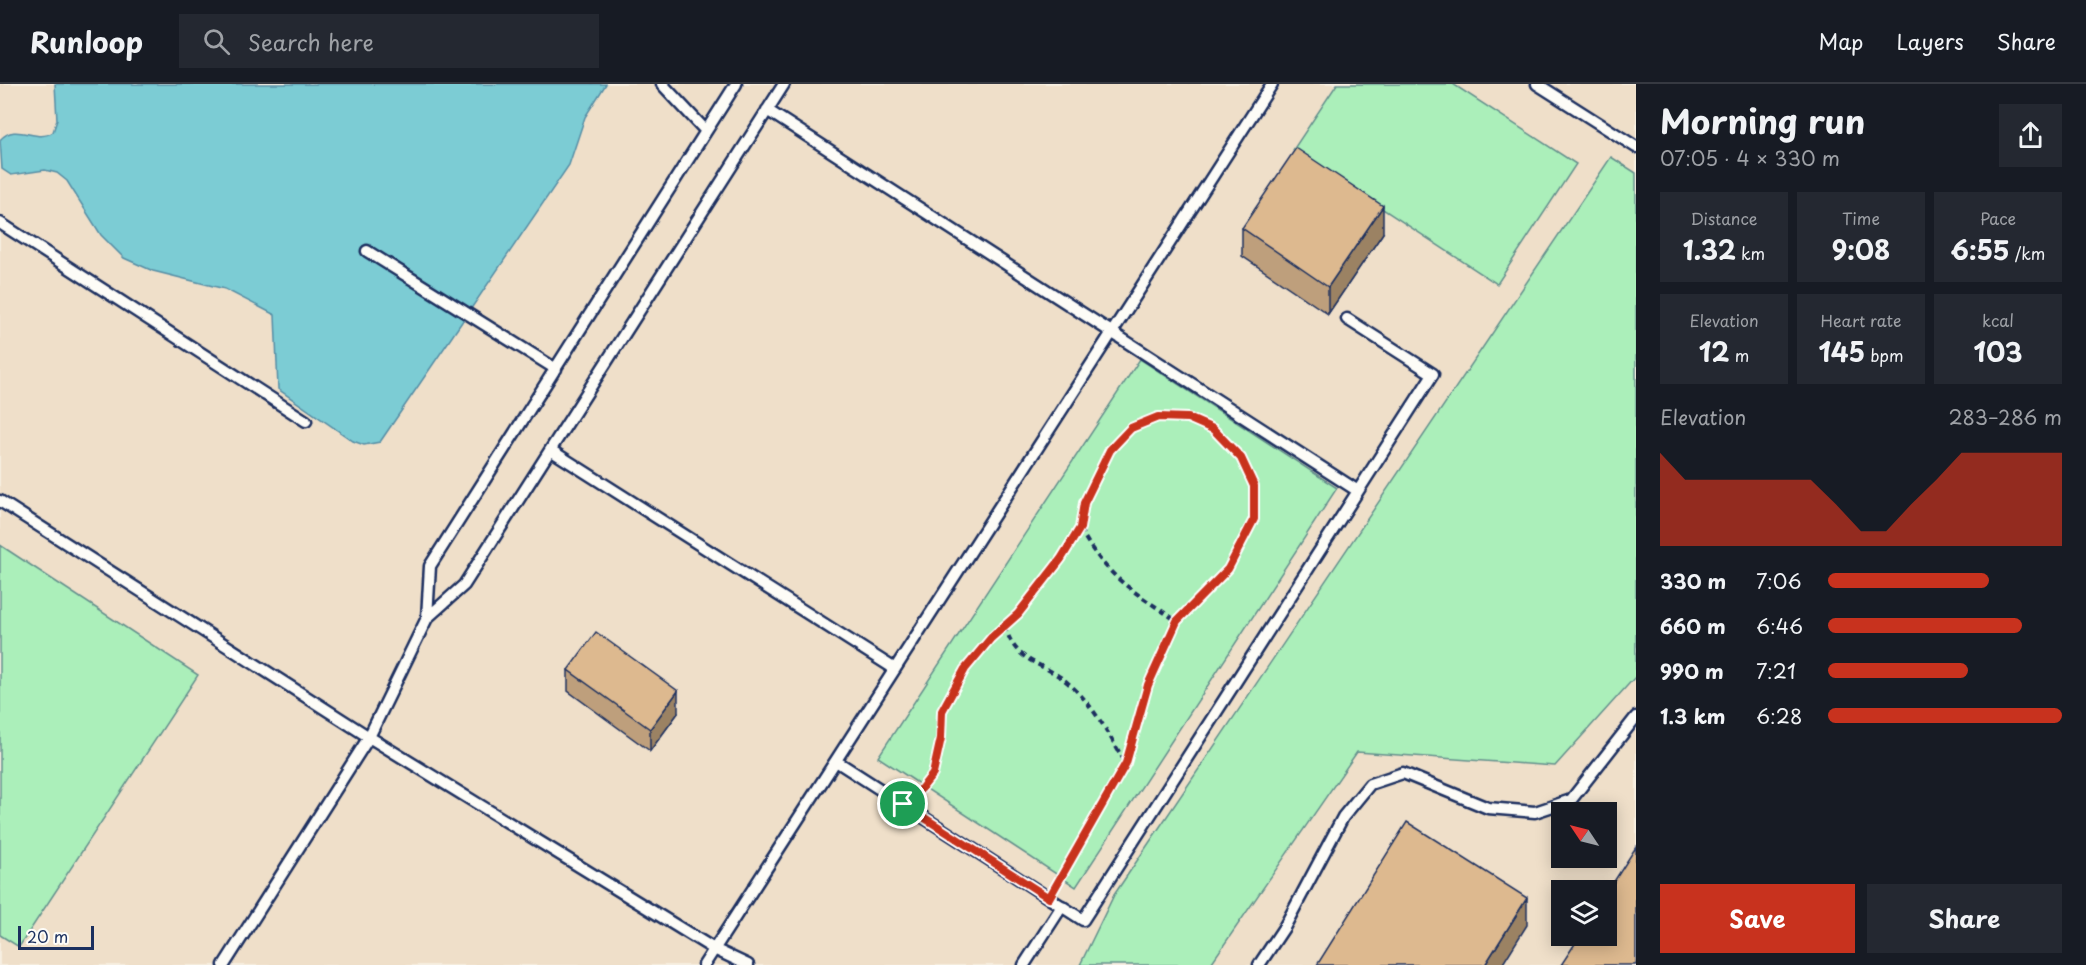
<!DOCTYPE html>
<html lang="en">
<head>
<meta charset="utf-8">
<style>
	:root { --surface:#171b24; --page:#242831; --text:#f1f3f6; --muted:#9ea1a6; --line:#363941; --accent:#c8321e }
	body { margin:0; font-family:"Playpen Sans",sans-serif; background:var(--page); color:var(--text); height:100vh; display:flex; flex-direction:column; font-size:22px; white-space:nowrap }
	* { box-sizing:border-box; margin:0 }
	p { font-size:20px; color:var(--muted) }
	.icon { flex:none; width:33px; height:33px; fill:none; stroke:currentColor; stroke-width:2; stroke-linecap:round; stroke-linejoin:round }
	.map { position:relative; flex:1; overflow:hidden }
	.details { display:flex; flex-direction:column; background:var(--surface); width:450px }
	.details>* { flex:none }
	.needle { width:39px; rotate:305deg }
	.buttons { position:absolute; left:1551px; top:718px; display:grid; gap:12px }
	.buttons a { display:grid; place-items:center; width:66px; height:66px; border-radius:0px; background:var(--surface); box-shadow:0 3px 15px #0003; font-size:30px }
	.scale { position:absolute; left:18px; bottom:15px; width:76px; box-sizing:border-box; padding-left:6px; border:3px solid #1b2f5e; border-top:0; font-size:16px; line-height:21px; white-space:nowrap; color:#1b2f5e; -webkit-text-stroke:4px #fdfcf7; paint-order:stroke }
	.pin { position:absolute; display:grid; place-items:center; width:51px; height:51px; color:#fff; margin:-26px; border:3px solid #fff; border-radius:50%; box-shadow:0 2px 6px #0007 }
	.round { display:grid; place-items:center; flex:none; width:63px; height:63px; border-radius:0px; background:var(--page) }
	.headline { display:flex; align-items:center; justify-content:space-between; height:102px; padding:0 24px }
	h1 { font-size:33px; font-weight:700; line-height:45px }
	.figures { display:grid; grid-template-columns:repeat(3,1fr); gap:9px; height:102px; padding:6px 24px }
	.figures div { display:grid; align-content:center; border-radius:0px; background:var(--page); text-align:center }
	.figures b { font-size:26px; font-weight:700 }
	.figures small { font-size:16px; font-weight:400 }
	.figures p { font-size:16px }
	.chart { height:168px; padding:12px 24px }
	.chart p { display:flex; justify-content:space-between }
	.chart svg { width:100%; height:108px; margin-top:6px; fill:var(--accent); opacity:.7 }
	.button { display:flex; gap:12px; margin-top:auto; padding:12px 24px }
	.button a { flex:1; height:69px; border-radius:0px; background:var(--accent); color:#fff; font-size:24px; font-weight:700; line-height:69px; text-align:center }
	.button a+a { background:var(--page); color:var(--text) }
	ul { padding:0 24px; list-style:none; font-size:20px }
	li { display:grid; grid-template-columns:96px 72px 1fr; align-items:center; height:45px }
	li i { height:15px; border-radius:8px; background:var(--accent) }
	header { display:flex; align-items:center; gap:36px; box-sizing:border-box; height:84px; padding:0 30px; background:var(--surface); border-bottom:2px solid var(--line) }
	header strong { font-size:28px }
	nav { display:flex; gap:33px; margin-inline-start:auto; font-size:21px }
	.search { width:420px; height:54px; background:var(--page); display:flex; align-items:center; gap:15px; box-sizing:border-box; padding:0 21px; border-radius:0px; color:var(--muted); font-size:22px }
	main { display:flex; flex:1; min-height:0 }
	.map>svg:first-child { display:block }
	.built { fill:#efdfc9; fill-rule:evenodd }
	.green { fill:#abefba; stroke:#638f8c; stroke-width:1.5 }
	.water { fill:#7bccd4; stroke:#558da5; stroke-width:1.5 }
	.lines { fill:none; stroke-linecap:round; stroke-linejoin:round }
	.service-casing { stroke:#1b2f5e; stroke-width:15 }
	.path { stroke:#1b2f5e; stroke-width:4; stroke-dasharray:6 4.5; stroke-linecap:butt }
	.service { stroke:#fdfcf7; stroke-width:10 }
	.wall { fill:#be9f7b; stroke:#1b2f5e; stroke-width:1.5 }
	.shaded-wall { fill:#9b8264; stroke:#1b2f5e; stroke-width:1.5 }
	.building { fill:#ddb98f; stroke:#1b2f5e; stroke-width:1.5 }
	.route-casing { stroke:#fff; stroke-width:12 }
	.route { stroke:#c8321e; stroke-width:8 }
</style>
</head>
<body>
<header>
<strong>Runloop</strong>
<div class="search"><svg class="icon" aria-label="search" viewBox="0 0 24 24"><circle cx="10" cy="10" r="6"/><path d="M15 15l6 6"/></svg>Search here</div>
<nav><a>Map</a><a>Layers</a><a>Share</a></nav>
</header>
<main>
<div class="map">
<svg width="1636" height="881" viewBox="0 0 1636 881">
	<rect width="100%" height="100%" fill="#f7efe2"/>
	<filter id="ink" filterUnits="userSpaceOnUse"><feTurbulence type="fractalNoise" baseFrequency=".0167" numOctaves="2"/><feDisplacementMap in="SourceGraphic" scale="12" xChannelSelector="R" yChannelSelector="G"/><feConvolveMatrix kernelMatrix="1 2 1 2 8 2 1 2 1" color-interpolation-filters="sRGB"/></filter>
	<g filter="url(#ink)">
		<path class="built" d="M0 0H1636V881H0ZM1562 729H1606V774H1562ZM1562 807H1606V852H1562Z"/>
		<path class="green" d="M1337 0H1453L1576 80 1497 200 1293 66Z
			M1611 73 1636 89V592L1555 682 1357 668 1210 881H1080L1114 811Z
			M1140 275 1337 404 1076 803 878 673Z
			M0 461 198 591 19 863 0 851Z"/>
		<path class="water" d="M55 0H606L585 33 569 81 380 358 364 361 353 357 278 305 275 231 225 205 153 187 124 174 101 151 67 97 57 89 45 86 11 91 2 85 0 56C16 37 36 60 53 48L57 36Z"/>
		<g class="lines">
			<g class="service-casing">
				<path id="service" d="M662 0 706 47
					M1537 0 1636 63
					M767 26 1358 407 1433 290 1347 235
					M0 139 306 337
					M367 167 556 285
					M552 367 895 585
					M0 417 369 653 714 865 748 881
					M427 534 464 501 784 0
					M836 677 1083 836 1358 407
					M224 881 369 653 427 534 430 482 736 0
					M704 881 1272 0
					M1024 881 1062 822
					M1259 881 1285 842 1343 733 1370 700 1403 689 1488 724 1535 728 1571 716 1636 633"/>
			</g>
			<path class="path" d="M1080 445C1107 494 1133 507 1177 537
				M1005 542C1016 581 1041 576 1068 599 1093 620 1109 651 1125 678
				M917 709 932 690 941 654 942 627 965 585 991 554 1018 530 1061 475 1080 444 1084 419 1110 366 1131 344 1158 333 1188 334 1213 345 1241 374 1254 402V435L1228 485 1177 537 1148 601 1126 679 1057 801"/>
			<use href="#service" class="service"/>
		</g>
		<path class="wall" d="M1242 144 1383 149 1328 230 1242 172Z
			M568 586 678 629 650 667 568 607Z"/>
		<path class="shaded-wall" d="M1383 122V149L1328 230V203Z
			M678 607V629L650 667V645Z
			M1527 814V841L1502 881H1485Z"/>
		<path class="building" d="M1296 64 1383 122 1328 203 1242 144Z
			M596 548 678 607 650 645 568 586Z
			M1407 738 1527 814 1485 881H1317Z
			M1636 763V881H1561L1580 852H1606V810Z"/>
	</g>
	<g class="lines" filter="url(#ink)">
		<g class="route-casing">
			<path id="route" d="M1158 333 1188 334 1213 345 1241 374 1254 402V435L1228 485 1177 537 1148 601 1126 679 1049 814 903 720 921 705 933 690 941 654 942 627 965 585 991 554 1018 530 1061 475 1080 444 1084 419 1110 366 1131 344Z"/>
		</g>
		<use href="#route" class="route"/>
	</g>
</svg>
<div class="buttons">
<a><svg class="needle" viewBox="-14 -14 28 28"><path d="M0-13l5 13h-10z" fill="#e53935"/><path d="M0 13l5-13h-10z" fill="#9ea1a6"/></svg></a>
<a><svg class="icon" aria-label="layers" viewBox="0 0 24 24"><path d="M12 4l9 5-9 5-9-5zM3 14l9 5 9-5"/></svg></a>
</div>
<div class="scale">20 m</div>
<div class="pin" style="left:903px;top:720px;background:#1e9e55"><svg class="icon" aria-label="arrive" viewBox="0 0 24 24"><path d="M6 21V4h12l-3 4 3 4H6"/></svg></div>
</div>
<section class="details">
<div class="headline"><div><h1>Morning run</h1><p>07:05 · 4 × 330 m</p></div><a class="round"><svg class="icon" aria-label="share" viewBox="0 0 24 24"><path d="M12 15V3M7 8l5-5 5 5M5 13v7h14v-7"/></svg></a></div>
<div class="figures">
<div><p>Distance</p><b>1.32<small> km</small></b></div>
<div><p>Time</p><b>9:08</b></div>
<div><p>Pace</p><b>6:55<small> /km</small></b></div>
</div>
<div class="figures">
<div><p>Elevation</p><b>12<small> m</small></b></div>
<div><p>Heart rate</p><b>145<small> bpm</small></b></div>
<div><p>kcal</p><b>103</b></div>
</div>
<div class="chart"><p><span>Elevation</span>283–286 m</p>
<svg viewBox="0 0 160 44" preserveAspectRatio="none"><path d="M0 44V6L10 17L20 17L30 17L40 17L50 17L60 17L70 27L80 38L90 38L100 27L110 17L120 6L130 6L140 6L150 6L160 6V44z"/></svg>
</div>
<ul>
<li><b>330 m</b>7:06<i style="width:69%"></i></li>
<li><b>660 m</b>6:46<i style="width:83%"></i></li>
<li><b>990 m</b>7:21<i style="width:60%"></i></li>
<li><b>1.3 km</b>6:28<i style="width:100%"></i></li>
</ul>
<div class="button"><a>Save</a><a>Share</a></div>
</section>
</main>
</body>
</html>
